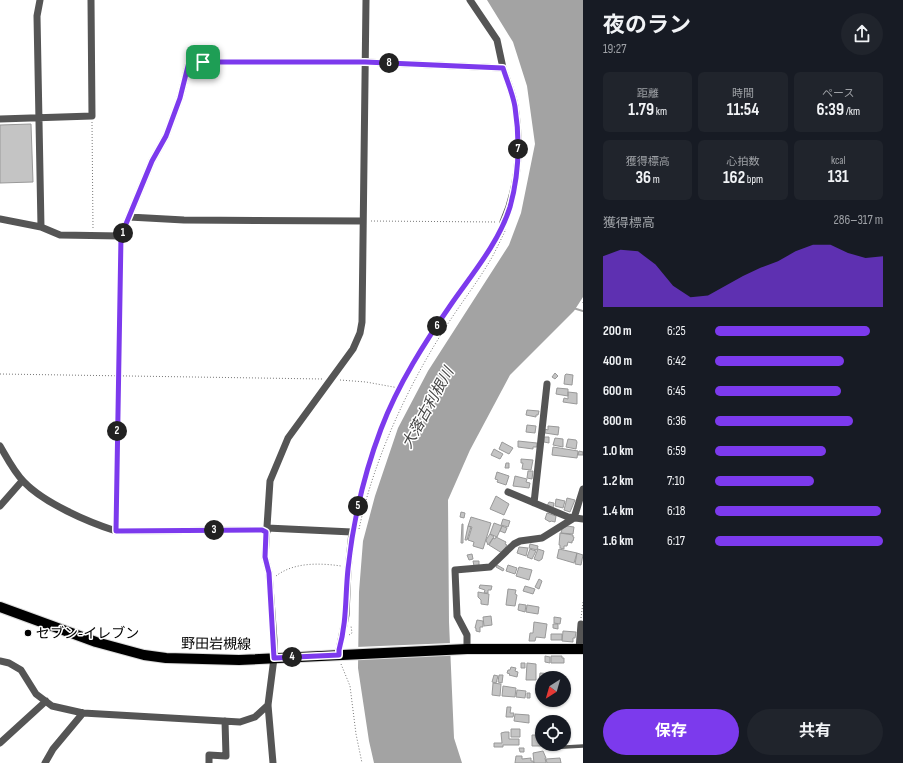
<!DOCTYPE html>
<html lang="ja">
<head>
<meta charset="utf-8">
<style>
	:root { --surface:#171b24; --page:#20242c; --text:#f1f3f6; --muted:#9ea1a6; --accent:#7c3aed }
	body { margin:0; font-family:"Sofia Sans Condensed","Noto Sans JP",sans-serif; background:var(--page); color:var(--text); height:100vh; display:flex; flex-direction:column; font-size:15px; white-space:nowrap }
	* { box-sizing:border-box; margin:0 }
	p { font-size:13px; color:var(--muted) }
	.icon { flex:none; width:22px; height:22px; fill:none; stroke:currentColor; stroke-width:2; stroke-linecap:round; stroke-linejoin:round }
	.map { position:relative; flex:1; overflow:hidden }
	.details { display:flex; flex-direction:column; background:var(--surface); width:320px }
	.details>* { flex:none }
	.needle { width:26px; rotate:217deg }
	.buttons { position:absolute; left:535px; top:671px; display:grid; gap:8px }
	.buttons a { display:grid; place-items:center; width:36px; height:36px; border-radius:50%; background:var(--surface); box-shadow:0 1px 3px #0004; font-size:20px }
	.pin { position:absolute; display:grid; place-items:center; width:34px; height:34px; color:#fff; margin:-17px; border-radius:8px; box-shadow:0 2px 6px #0006 }
	.km { position:absolute; width:20px; height:20px; margin:-10px; border-radius:50%; background:#222; color:#fff; font-size:11px; line-height:20px; text-align:center }
	.round { display:grid; place-items:center; flex:none; width:42px; height:42px; border-radius:21px; background:var(--page) }
	.head { display:flex; align-items:center; justify-content:space-between; height:68px; padding:0 20px }
	h1 { font-size:22px; font-weight:700; line-height:30px }
	.metrics { display:grid; grid-template-columns:repeat(3,1fr); gap:6px; height:68px; padding:4px 20px }
	.metrics div { display:grid; align-content:center; border-radius:6px; background:var(--page); text-align:center }
	.metrics b { font-size:17px; font-weight:700 }
	.metrics small { font-size:11px; font-weight:400 }
	.metrics p { font-size:11px }
	.chart { height:112px; padding:8px 20px }
	.chart p { display:flex; justify-content:space-between }
	.chart svg { width:100%; height:72px; margin-top:4px; fill:var(--accent); opacity:.7 }
	.primary-button { display:flex; gap:8px; margin-top:auto; padding:8px 20px }
	.primary-button a { flex:1; height:46px; border-radius:24px; background:var(--accent); color:#fff; font-size:16px; font-weight:700; line-height:46px; text-align:center }
	.primary-button a+a { background:var(--page); color:var(--text) }
	ul { padding:0 20px; list-style:none; font-size:13px }
	li { display:grid; grid-template-columns:64px 48px 1fr; align-items:center; height:30px }
	li i { height:10px; border-radius:5px; background:var(--accent) }
	main { display:flex; flex:1; min-height:0 }
	.map>svg:first-child { display:block }
	.water { fill:#a3a3a3 }
	.pier { fill:#fff }
	.lines { fill:none; stroke-linecap:round; stroke-linejoin:round }
	.stream { stroke:#a3a3a3; stroke-width:2 }
	.building { fill:#c4c4c4; stroke:#999 }
	.primary-casing { stroke:#dbdbdb; stroke-width:12 }
	.path { stroke:#777; stroke-width:1; stroke-dasharray:1 2; stroke-linecap:butt }
	.lane { stroke:#555; stroke-width:3.5 }
	.street { stroke:#555; stroke-width:7 }
	.primary { stroke:#000; stroke-width:10 }
	.route-casing { stroke:#fff; stroke-width:8 }
	.route { stroke:#7c3aed; stroke-width:5 }
	.poi-dot { fill:#000; stroke:#fff; stroke-width:1.5 }
	.labels { text-anchor:middle; dominant-baseline:central; stroke-width:3; stroke-linejoin:round; paint-order:stroke }
	.poi-label { font-size:14px; fill:#000; stroke:#fff; text-anchor:start }
	.street-label { font-size:14px; fill:#000; stroke:#fff }
	.water-label { font-size:15px; font-style:italic; fill:#444; stroke:#fff }
</style>
</head>
<body>
<main>
<div class="map">
<svg width="583" height="763" viewBox="0 0 583 763">
	<rect width="100%" height="100%" fill="#fff"/>
	<path class="water" d="M487 0H583V297L574 311 510 375 470 450 448 500 449 622 454 738 462 763H374L369 741 358 668 359 592 363 541 375 496 398 428 428 371 509 245 521 213 535 144 527 86 513 42Z"/>
	<path class="pier" d="M452 643V653L356 657V647Z"/>
	<g class="lines">
		<path class="stream" d="M573 308 583 311"/>
	</g>
	<path class="building" d="M31 124 33 182 0 183V125Z
		M555 373 558 376 555 379 552 377Z
		M566 374 573 375 572 385 564 384 565 375Z
		M557 388 568 389V396L556 394Z
		M568 392 577 393V404L563 402 564 398 568 399Z
		M527 410 539 411 538 415H536V417L526 415Z
		M527 425 536 426 535 433 526 432Z
		M548 426 559 427 558 435 545 433V429L548 430Z
		M544 437H549V443L544 442Z
		M555 438 563 439V447L553 445Z
		M568 439 576 440 577 442 576 449 566 447Z
		M518 441 537 443V447H533V449L518 447Z
		M502 442 513 448 509 454 499 449Z
		M553 447 578 451 577 458 552 455Z
		M494 449 503 454 500 459 491 455Z
		M579 451 583 452V455H578Z
		M521 459 533 460 531 470 522 469 523 463H521Z
		M506 463H509V468H505Z
		M528 471H533L532 479 527 478Z
		M497 472 509 476 506 485 497 482 498 480 495 479Z
		M515 476 527 479 526 482 530 483 529 488 513 486Z
		M496 496 509 504 504 515 490 509Z
		M567 498 575 500 570 512 564 510Z
		M556 499 565 501 563 508 555 506Z
		M549 502 554 503 553 508 547 506Z
		M461 512 465 513 464 518 460 517Z
		M547 513 556 516 555 522 551 521 550 522 545 519Z
		M471 517 491 523 483 549 473 546 474 542 468 540 472 527 468 526Z
		M503 519 510 521 508 527 501 525Z
		M494 523 502 526 497 537 490 534Z
		M462 524H463V543H461Z
		M468 526 471 527 467 540H465Z
		M502 526 507 528 505 533 500 531Z
		M567 526 574 527 573 534 561 533 562 529Z
		M560 533 573 535V537H574L573 541H572V543L568 542 567 546H564V549L560 548V545H559Z
		M490 534 494 537 488 545 486 540Z
		M496 537 506 542 505 544 507 545 502 553 489 545 493 538 495 539Z
		M530 544 538 546 537 550 529 548Z
		M519 547 528 548 526 556 517 553Z
		M530 549 536 551 532 559 527 557Z
		M538 549 544 551 542 559 539 561 534 559Z
		M559 549 577 553 574 563 557 558Z
		M577 553 583 555 581 565 575 564Z
		M472 554 473 559 469 560 467 555Z
		M473 561H479V566H474Z
		M497 565 504 569 503 571 496 567Z
		M508 565 517 568 515 574 506 571Z
		M519 567 532 570 529 580 516 576Z
		M539 579 542 581 539 589 535 587Z
		M480 585 492 586 491 590H488V593H484L485 590 479 588Z
		M525 586 535 589 533 594 523 591Z
		M508 589 516 590 515 594 517 595 515 606 506 605Z
		M478 592 489 594 488 605 481 604V600L478 597Z
		M519 604 526 605 525 612 518 610Z
		M527 605 539 607 538 614 526 612Z
		M491 616 492 625 484 626 483 617Z
		M554 617 561 618 560 624 554 623Z
		M477 620 483 621V627H480V632L476 631V628H475Z
		M534 622 547 624 545 638 536 637 535 641H529L530 633H533Z
		M553 624H558V629L553 628Z
		M563 631 576 632 575 638H573V642L562 641Z
		M551 634H562V640H551Z
		M545 656 550 657V663L545 662Z
		M551 656H562V658H564V663H551Z
		M521 663H525V668H521Z
		M527 663 536 664V680H526Z
		M511 667 516 668 515 671 518 672 517 677 509 675 510 674 507 673 508 670H510Z
		M540 673 553 674V678H542V681H539Z
		M494 675 498 676 496 683 492 682Z
		M499 675H503L502 683 498 682Z
		M493 683 501 684 500 696 492 695Z
		M503 686 516 688 515 697 502 696Z
		M517 690 526 691 525 698 516 697Z
		M527 693H530V698H527Z
		M507 707H511L510 713H514L513 717H506Z
		M515 714 529 715V723L514 721Z
		M511 729H520V737H511Z
		M505 732H509V739H519V745H503V747H494V743H502L501 733Z
		M532 735H542V744H547V746H532Z
		M519 748H524V752H520Z
		M543 751 546 758H545L546 763H534L533 753Z
		M516 756H522V759L531 758V761H533L534 763H515Z
		M560 758 561 763H547L546 759Z"/>
	<g class="lines">
		<g class="primary-casing">
			<path id="primary" d="M0 607 96 642 144 655 166 658 239 660 467 649H583"/>
		</g>
		<path class="path" d="M92 122 93 229
			M371 221 496 222
			M583 302V303
			M0 374 323 379
			M340 380 366 382 399 388 434 330 489 250 500 229
			M116 524 121 243
			M354 526 363 483 381 429 399 389
			M359 529C374 458 409 383 449 322 462 302 476 284 488 264 495 253 500 241 506 229
			M276 576C294 562 320 563 341 566
			M581 618 583 602
			M349 635 352 633 351 626
			M341 664 350 686 356 734 362 763"/>
		<path class="lane" d="M547 748 583 746"/>
		<path class="street" d="M40 0 37 16 41 227
			M470 0 497 40 503 68
			M0 119 92 116 91 0
			M129 217 184 220 363 221
			M0 219 41 227 60 235 121 236 152 161 166 136 180 98 189 62H365L503 68C507 80 513 94 515 106 521 145 519 186 503 222
			M0 446C7 458 14 472 24 482 44 503 88 522 116 531L262 530 267 532
			M508 492 568 517 583 519
			M534 503 547 384
			M0 506 22 481
			M267 528 352 532 348 570 346 615 339 650V655
			M467 649V635L457 616 455 570 490 567 514 544 520 541 542 538 574 518 583 489
			M579 649 581 624
			M0 661 9 663 21 670 36 694 52 706 83 713 240 722 255 717 268 705
			M0 743 46 701
			M45 763 53 749 83 713
			M209 763V755L226 756 225 721
			M273 763 268 705 274 658V640L269 573 265 557 270 481 288 438 353 349 360 333 362 322 366 0"/>
		<use href="#primary" class="primary"/>
	</g>
	<g class="lines">
		<g class="route-casing">
			<path id="route" d="M189 62H365L503 68C507 81 513 94 515 107 520 140 519 175 510 207 499 242 473 273 452 303 425 342 398 384 381 429 364 474 353 521 348 569 345 598 347 621 339 650V655L274 658 269 573 265 557 266 532 262 530 116 531 121 236 152 161 166 136 180 98Z"/>
		</g>
		<use href="#route" class="route"/>
	</g>
	<circle class="poi-dot" cx="28" cy="633" r="4"/>
	<g class="labels">
		<g class="poi-label">
			<text x="36" y="633">セブン-イレブン</text>
		</g>
		<g class="street-label">
			<text transform="translate(216 644) rotate(1)">野田岩槻線</text>
		</g>
		<g class="water-label">
			<text transform="translate(428 408) rotate(-61)">大落古利根川</text>
		</g>
	</g>
</svg>
<div class="buttons">
<a><svg class="needle" viewBox="-14 -14 28 28"><path d="M0-13l5 13h-10z" fill="#e53935"/><path d="M0 13l5-13h-10z" fill="#9ea1a6"/></svg></a>
<a><svg class="icon" aria-label="locate" viewBox="0 0 24 24"><circle cx="12" cy="12" r="6"/><path d="M12 2v4M12 18v4M2 12h4M18 12h4"/></svg></a>
</div>
<div class="pin" style="left:203px;top:62px;background:#1e9e55"><svg class="icon" aria-label="arrive" viewBox="0 0 24 24"><path d="M6 21V4h12l-3 4 3 4H6"/></svg></div>
<b class="km" style="left:123px;top:233px">1</b>
<b class="km" style="left:117px;top:431px">2</b>
<b class="km" style="left:214px;top:530px">3</b>
<b class="km" style="left:292px;top:657px">4</b>
<b class="km" style="left:358px;top:506px">5</b>
<b class="km" style="left:437px;top:326px">6</b>
<b class="km" style="left:518px;top:149px">7</b>
<b class="km" style="left:389px;top:63px">8</b>
</div>
<section class="details">
<div class="head"><div><h1>夜のラン</h1><p>19:27</p></div><a class="round"><svg class="icon" aria-label="share" viewBox="0 0 24 24"><path d="M12 15V3M7 8l5-5 5 5M5 13v7h14v-7"/></svg></a></div>
<div class="metrics">
<div><p>距離</p><b>1.79<small> km</small></b></div>
<div><p>時間</p><b>11:54</b></div>
<div><p>ペース</p><b>6:39<small> /km</small></b></div>
</div>
<div class="metrics">
<div><p>獲得標高</p><b>36<small> m</small></b></div>
<div><p>心拍数</p><b>162<small> bpm</small></b></div>
<div><p>kcal</p><b>131</b></div>
</div>
<div class="chart"><p><span>獲得標高</span>286–317 m</p>
<svg viewBox="0 0 160 44" preserveAspectRatio="none"><path d="M0 44V13L10 9L20 10L30 18L40 31L50 38L60 37L70 31L80 25L90 20L100 16L110 10L120 6L130 6L140 11L150 14L160 13V44z"/></svg>
</div>
<ul>
<li><b>200 m</b>6:25<i style="width:92%"></i></li>
<li><b>400 m</b>6:42<i style="width:77%"></i></li>
<li><b>600 m</b>6:45<i style="width:75%"></i></li>
<li><b>800 m</b>6:36<i style="width:82%"></i></li>
<li><b>1.0 km</b>6:59<i style="width:66%"></i></li>
<li><b>1.2 km</b>7:10<i style="width:59%"></i></li>
<li><b>1.4 km</b>6:18<i style="width:99%"></i></li>
<li><b>1.6 km</b>6:17<i style="width:100%"></i></li>
</ul>
<div class="primary-button"><a>保存</a><a>共有</a></div>
</section>
</main>
</body>
</html>
